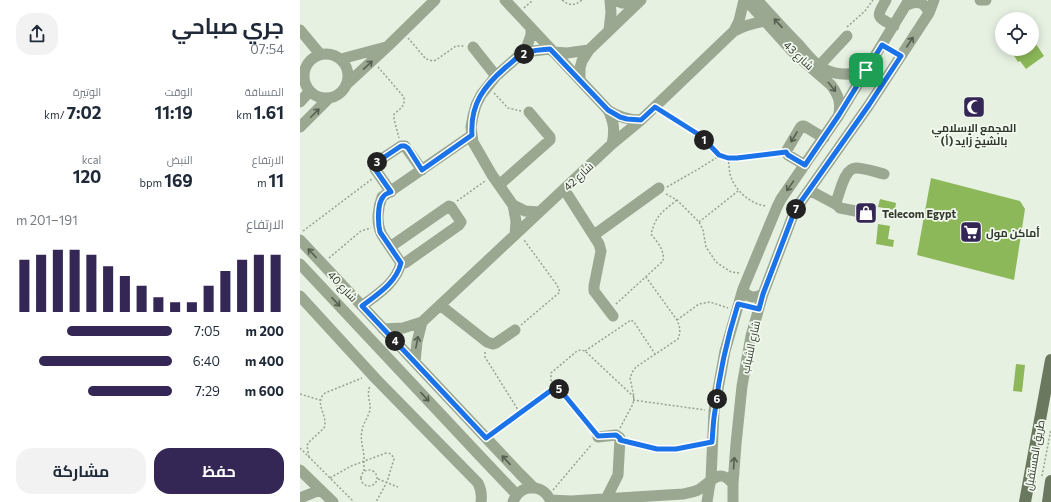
<!DOCTYPE html>
<html lang="ar">
<head>
<meta charset="utf-8">
<style>
	:root { --surface:#fff; --page:#f2f2f3; --text:#1f2937; --muted:#747a83; --accent:#342655 }
	body { margin:0; font-family:Commissioner,Cairo,sans-serif; background:var(--page); color:var(--text); direction:rtl; height:100vh; display:flex; flex-direction:column; font-size:15px; white-space:nowrap }
	* { box-sizing:border-box; margin:0 }
	p { font-size:13px; color:var(--muted) }
	.icon { flex:none; width:22px; height:22px; fill:none; stroke:currentColor; stroke-width:2; stroke-linecap:round; stroke-linejoin:round }
	.map { position:relative; flex:1; overflow:hidden; direction:ltr }
	.side { display:flex; flex-direction:column; background:var(--surface); width:300px }
	.side>* { flex:none }
	.controls { position:absolute; left:695px; top:12px; display:grid; gap:8px }
	.controls a { display:grid; place-items:center; width:44px; height:44px; border-radius:50%; background:var(--surface); box-shadow:0 2px 10px #0003; font-size:20px }
	.pin { position:absolute; display:grid; place-items:center; width:34px; height:34px; color:#fff; margin:-17px; border-radius:8px; box-shadow:0 2px 6px #0006 }
	.km { position:absolute; width:20px; height:20px; margin:-10px; border-radius:50%; background:#222; color:#fff; font-size:11px; line-height:20px; text-align:center }
	.round { display:grid; place-items:center; flex:none; width:42px; height:42px; border-radius:16px; background:var(--page) }
	.summary { display:flex; align-items:center; justify-content:space-between; height:68px; padding:0 16px }
	h1 { font-size:22px; font-weight:700; line-height:30px }
	.metrics { display:grid; grid-template-columns:repeat(3,1fr); gap:6px; height:68px; padding:4px 16px }
	.metrics div { display:grid; align-content:center }
	.metrics b { font-size:17px; font-weight:700 }
	.metrics small { font-size:11px; font-weight:400 }
	.metrics p { font-size:11px }
	.chart { height:112px; padding:8px 16px }
	.chart p { display:flex; justify-content:space-between }
	.chart svg { width:100%; height:72px; margin-top:4px; stroke:var(--accent); stroke-width:6 }
	.cta { display:flex; gap:8px; margin-top:auto; padding:8px 16px }
	.cta a { flex:1; height:46px; border-radius:16px; background:var(--accent); color:#fff; font-size:16px; font-weight:700; line-height:46px; text-align:center }
	.cta a+a { background:var(--page); color:var(--text) }
	ul { padding:0 16px; list-style:none; font-size:13px }
	li { display:grid; grid-template-columns:64px 48px 1fr; align-items:center; height:30px }
	li i { height:10px; border-radius:5px; background:var(--accent) }
	main { display:flex; flex:1; min-height:0 }
	.map>svg:first-child { display:block }
	.building { fill:#8cb859 }
	.lines { fill:none; stroke-linecap:round; stroke-linejoin:round }
	.path { stroke:#95a58c; stroke-width:1.5; stroke-dasharray:2 2; stroke-linecap:butt }
	.minor { stroke:#9aa892; stroke-width:11 }
	.major { stroke:#6a785f; stroke-width:12 }
	.oneway { stroke:#565f50 }
	.route-casing { stroke:#fff; stroke-width:8 }
	.route { stroke:#1a73e8; stroke-width:5 }
	.labels { text-anchor:middle; dominant-baseline:central; stroke-width:3.5; stroke-linejoin:round; paint-order:stroke }
	.street-label { font-size:11px; fill:#32382c; stroke:#f1f9ee }
	.poi-label { font-size:11px; font-weight:bold; fill:#32382c; stroke:#f1f9ee; text-anchor:start }
</style>
</head>
<body>
<main>
<div class="map">
<svg width="751" height="502" viewBox="0 0 751 502">
	<rect width="100%" height="100%" fill="#e6f1e2"/>
	<path class="building" d="M732 38 744 56 726 69 720 61 718 62 711 51 714 49H732Z
		M631 178 720 201 725 209 714 280 617 255Z
		M580 199 596 203 595 210 578 207Z
		M578 224 590 226 588 239 594 240 593 247 576 244Z
		M716 364 725 365 722 392 713 391Z"/>
	<g class="lines">
		<path class="path" d="M262 0C270 6 274 6 282 0
			M224 8 233 0
			M547 27 565 11 573 0
			M108 38 126 59 133 61 136 60 156 46H164
			M78 67 104 97C105 107 101 108 94 114V119L99 138
			M194 93 208 108 221 111
			M362 112 401 136 419 155 428 158H437L476 154
			M428 158C429 163 429 169 430 174 434 190 451 205 467 206
			M367 187 400 168 419 156
			M366 194 377 200 399 222 403 230 406 247 416 262 431 272 440 273
			M157 201 185 181
			M399 222 438 191
			M3 231 72 179
			M29 258 61 231 71 228
			M316 304 363 261C365 250 357 242 351 234 356 215 362 212 377 200
			M377 320 399 304 410 302 428 308
			M221 325 260 292 257 285 224 240
			M285 351 331 320 334 322 355 354
			M185 352V357L220 413
			M0 394 20 400
			M333 400 405 410
			M320 428 333 404 334 397 330 378 333 371 336 367 378 339C381 331 380 327 377 320L346 277
			M293 430 251 380V373L277 351 281 350 285 351 334 397
			M193 432 257 386
			M328 442 357 449H377L403 444
			M0 448 54 502
			M9 457 7 446 8 443 24 428C29 416 13 403 25 393L62 378
			M61 478a8 8 0 1 1 16 0a8 8 0 1 1-16 0Z
			M64 471C64 466 64 461 64 456 63 447 60 439 62 431 63 423 68 418 70 410 71 402 66 395 70 386
			M742 476 751 429
			M30 478 51 466 86 453C90 453 92 454 94 459L87 482 76 502
			M78 479 98 487
			M253 490 292 444"/>
		<path class="minor" d="M205 0 308 110C318 117 328 120 341 120
			M316 0 322 3H338
			M446 0 492 51 531 85C538 94 541 102 539 113
			M457 0C471 15 485 31 500 46 507 54 514 64 524 69 538 76 553 75 566 70
			M586 0C576 18 576 16 594 26
			M680 0H686
			M607 5C617 0 625 2 629 13
			M0 30 20 54
			M309 30 311 13 310 0
			M434 31 439 21 444 0
			M173 47 196 76
			M253 52 267 53 289 50
			M4 76a22 22 0 1 1 44 0a22 22 0 1 1-44 0Z
			M221 54 233 51 250 49
			M41 59 86 47
			M519 66 547 36
			M280 80V68L282 61 289 50 341 0
			M47 84 88 46 135 0
			M0 102 10 91
			M308 110C314 122 315 131 312 144
			M0 127 29 98
			M505 165 488 155 486 152 487 150 500 128 502 126H504L524 138
			M199 185 250 140V137L229 112
			M264 189 299 244 301 251 294 286V291L313 316
			M509 190 537 205
			M91 192 75 169V165L77 162 101 146H105L107 149 122 170
			M213 205 225 211 239 212
			M149 206 151 207 161 222 159 225 105 263H101L90 247Z
			M566 213 540 208 537 205 536 202C540 193 544 168 556 168 564 168 576 172 584 174
			M215 235 216 221 213 205 192 175 173 142 171 127 173 116 176 105 181 95 196 76 221 54 226 49 231 35V28
			M294 235 359 188
			M0 240 220 474 234 488
			M90 247C87 242 83 237 81 233 76 222 78 207 82 197L172 135
			M0 264 180 456 217 495
			M443 289C447 298 455 299 463 294
			M0 296 76 379 178 483C181 489 182 495 181 502
			M140 305 187 342 193 344 196 343 215 330
			M62 306C78 294 96 283 101 263
			M83 329 103 328 122 322 312 144 341 120 434 31C444 26 454 23 465 21
			M115 362 117 342 122 322
			M298 437 316 435 320 438 318 475 306 499
			M0 470 33 502
			M0 498 20 490
			M250 500 271 501 383 494C388 493 394 492 398 490 411 483 419 466 433 484
			M213 502C220 483 244 483 251 502
			M407 502 409 489 411 479 414 411 425 351 443 289 477 207 481 199 539 115 609 0
			M433 502V484L436 444 442 386 451 336 463 294 495 210 569 105 629 13 634 0"/>
		<path class="major" d="M725 502 751 360
			M748 502 751 481"/>
	</g>
	<defs><path id="oneway-shaft" d="M-6 0H5M1.5-3L5.5 0L1.5 3" fill="none" stroke-width="1.6" stroke-linecap="round" stroke-linejoin="round"/></defs>
	<g class="oneway">
		<use href="#oneway-shaft" transform="translate(478 23) rotate(-133)"/>
		<use href="#oneway-shaft" transform="translate(610 42) rotate(-57)"/>
		<use href="#oneway-shaft" transform="translate(68 65) rotate(-43)"/>
		<use href="#oneway-shaft" transform="translate(532 87) rotate(51)"/>
		<use href="#oneway-shaft" transform="translate(15 113) rotate(-45)"/>
		<use href="#oneway-shaft" transform="translate(494 137) rotate(122)"/>
		<use href="#oneway-shaft" transform="translate(490 186) rotate(125)"/>
		<use href="#oneway-shaft" transform="translate(12 253) rotate(-133)"/>
		<use href="#oneway-shaft" transform="translate(36 302) rotate(47)"/>
		<use href="#oneway-shaft" transform="translate(117 342) rotate(-79)"/>
		<use href="#oneway-shaft" transform="translate(125 397) rotate(47)"/>
		<use href="#oneway-shaft" transform="translate(206 460) rotate(-133)"/>
		<use href="#oneway-shaft" transform="translate(434 463) rotate(-86)"/>
	</g>
	<g class="lines">
		<g class="route-casing">
			<path id="route" d="M582 45 601 56 569 105 495 210 463 294 459 309 438 304C427 339 419 375 415 411 413 421 413 432 412 442L376 449H357L320 440V438L316 435 298 436 257 386 186 438 62 306C78 294 96 283 101 263L80 232C78 224 77 204 83 197 84 195 88 193 91 192L75 169V165L77 162 101 146H105L108 148 122 170 172 135C170 104 184 86 206 67 211 63 216 58 221 55 228 50 241 50 250 49L308 110 320 117 327 119 341 120 355 107 401 136 419 155 428 158H437L486 152 488 155 505 165 539 115Z"/>
		</g>
		<use href="#route" class="route"/>
	</g>
	<defs>
		<g id="mosque-square" transform="scale(1.15)"><rect x="-9" y="-9" width="18" height="18" rx="4" fill="#342655" stroke="#f1f9ee"/><path d="M3.5-4.9A6 6 0 1 0 3.5 4.9A5 5 0 1 1 3.5-4.9Z" fill="#fff"/></g>
		<g id="shop-square" transform="scale(1.15)"><rect x="-9" y="-9" width="18" height="18" rx="4" fill="#342655" stroke="#f1f9ee"/><path d="M-5-2.5h2.3a2.7 3.5 0 0 1 5.4 0H5L5.5 6h-11ZM-1.5-2.5h3a1.5 2.3 0 0 0-3 0Z" fill="#fff"/></g>
		<g id="supermarket-square" transform="scale(1.15)"><rect x="-9" y="-9" width="18" height="18" rx="4" fill="#342655" stroke="#f1f9ee"/><path d="M-6-5.5h2.5l.6 2H6L4.5 2H-2.5L-4.4-4H-6ZM-1.5 3.2a1.3 1.3 0 1 0 .1 0ZM3 3.2a1.3 1.3 0 1 0 .1 0Z" fill="#fff"/></g>
	</defs>
	<g fill-rule="evenodd">
		<use href="#mosque-square" x="674" y="107"/>
		<use href="#shop-square" x="566" y="213"/>
		<use href="#supermarket-square" x="671" y="232"/>
	</g>
	<g class="labels">
		<g class="street-label">
			<text transform="translate(499 55) rotate(43)">شارع 43</text>
			<text transform="translate(278 176) rotate(-43)">شارع 42</text>
			<text transform="translate(43 286) rotate(47)">شارع 40</text>
			<text transform="translate(450 347) rotate(-78)">شارع الشباب</text>
			<text transform="translate(734 455) rotate(-80)">طريق المستقبل</text>
		</g>
		<g class="poi-label">
			<text x="674" y="127" text-anchor="middle">المجمع الإسلامي<tspan x="674" dy="13">(أ) بالشيخ زايد</tspan></text>
			<text x="582" y="213">Telecom Egypt</text>
			<text x="686" y="232">أماكن مول</text>
		</g>
	</g>
</svg>
<div class="controls">
<a><svg class="icon" aria-label="locate" viewBox="0 0 24 24"><circle cx="12" cy="12" r="6"/><path d="M12 2v4M12 18v4M2 12h4M18 12h4"/></svg></a>
</div>
<div class="pin" style="left:566px;top:70px;background:#1e9e55"><svg class="icon" aria-label="arrive" viewBox="0 0 24 24"><path d="M6 21V4h12l-3 4 3 4H6"/></svg></div>
<b class="km" style="left:404px;top:140px">1</b>
<b class="km" style="left:224px;top:54px">2</b>
<b class="km" style="left:77px;top:162px">3</b>
<b class="km" style="left:95px;top:341px">4</b>
<b class="km" style="left:259px;top:389px">5</b>
<b class="km" style="left:417px;top:399px">6</b>
<b class="km" style="left:496px;top:209px">7</b>
</div>
<section class="side">
<div class="summary"><div><h1>جري صباحي</h1><p>07:54</p></div><a class="round"><svg class="icon" aria-label="share" viewBox="0 0 24 24"><path d="M12 15V3M7 8l5-5 5 5M5 13v7h14v-7"/></svg></a></div>
<div class="metrics">
<div><p>المسافة</p><b>1.61<small> km</small></b></div>
<div><p>الوقت</p><b>11:19</b></div>
<div><p>الوتيرة</p><b>7:02<small> /km</small></b></div>
</div>
<div class="metrics">
<div><p>الارتفاع</p><b>11<small> m</small></b></div>
<div><p>النبض</p><b>169<small> bpm</small></b></div>
<div><p>kcal</p><b>120</b></div>
</div>
<div class="chart"><p><span>الارتفاع</span>191–201 m</p>
<svg viewBox="0 0 160 44" preserveAspectRatio="none"><path d="M5 44V12M15 44V9M25 44V6M35 44V6M45 44V9M55 44V16M65 44V22M75 44V28M85 44V35M95 44V38M105 44V38M115 44V28M125 44V19M135 44V12M145 44V9M155 44V9"/></svg>
</div>
<ul>
<li><b>200 m</b>7:05<i style="width:67%"></i></li>
<li><b>400 m</b>6:40<i style="width:85%"></i></li>
<li><b>600 m</b>7:29<i style="width:54%"></i></li>
</ul>
<div class="cta"><a>حفظ</a><a>مشاركة</a></div>
</section>
</main>
</body>
</html>
